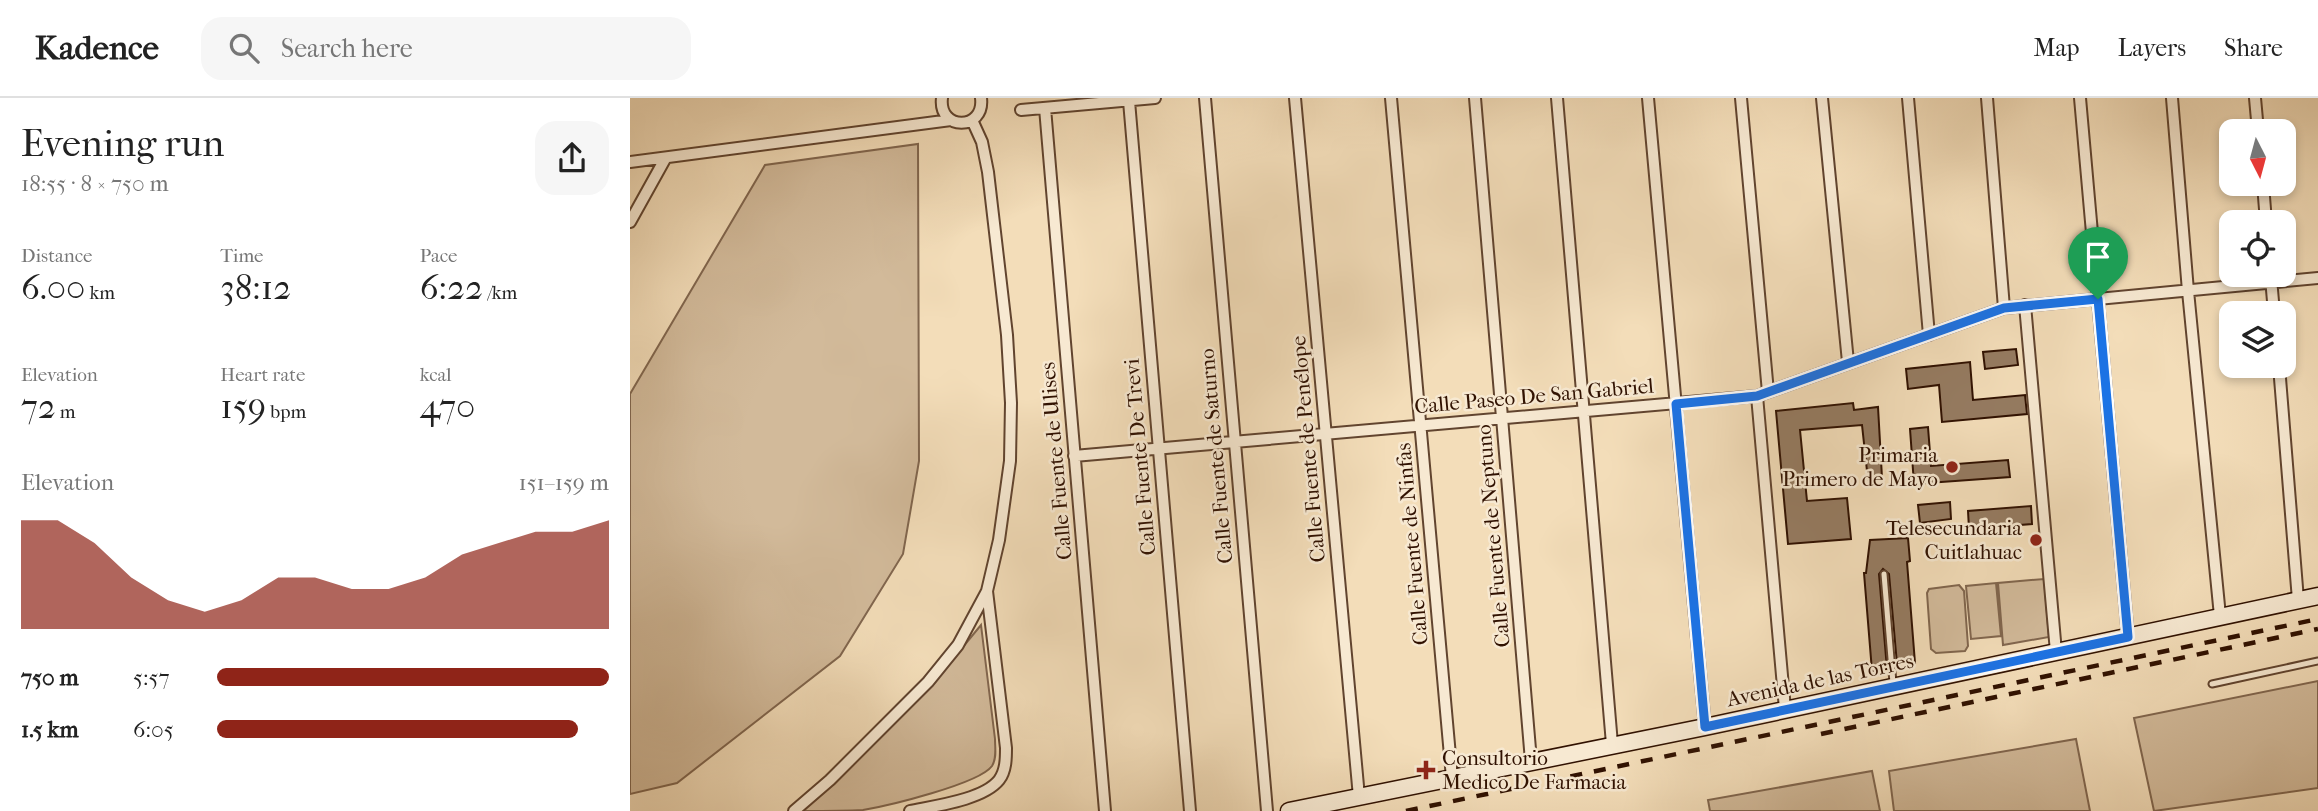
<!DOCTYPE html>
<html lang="en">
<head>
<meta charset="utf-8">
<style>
	:root { --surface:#fff; --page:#f6f6f6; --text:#222; --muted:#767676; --line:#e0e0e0; --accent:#8f2418 }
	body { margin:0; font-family:"IM FELL French Canon",serif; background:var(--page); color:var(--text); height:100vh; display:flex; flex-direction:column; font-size:26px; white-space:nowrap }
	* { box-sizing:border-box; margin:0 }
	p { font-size:23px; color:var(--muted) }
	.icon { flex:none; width:38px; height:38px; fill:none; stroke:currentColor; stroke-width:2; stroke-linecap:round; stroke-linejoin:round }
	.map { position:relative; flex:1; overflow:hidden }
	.sheet { display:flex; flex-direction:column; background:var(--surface); width:630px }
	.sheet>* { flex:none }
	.needle { width:46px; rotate:174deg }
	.controls { position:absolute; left:1589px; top:21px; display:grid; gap:14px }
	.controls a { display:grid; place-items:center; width:77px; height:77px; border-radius:14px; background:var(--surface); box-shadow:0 4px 10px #0003; font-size:35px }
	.pin { position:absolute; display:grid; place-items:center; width:60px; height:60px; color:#fff; margin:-72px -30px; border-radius:50% 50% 50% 0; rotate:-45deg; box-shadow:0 0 7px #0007 }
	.pin .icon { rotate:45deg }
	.round { display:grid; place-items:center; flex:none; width:74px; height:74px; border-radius:21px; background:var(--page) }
	.head { display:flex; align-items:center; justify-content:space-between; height:119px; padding:0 21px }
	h1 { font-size:38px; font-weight:600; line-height:52px }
	.figures { display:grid; grid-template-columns:repeat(3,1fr); gap:10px; height:119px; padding:7px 21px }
	.figures div { display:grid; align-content:center }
	.figures b { font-size:35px; font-weight:600 }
	.figures small { font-size:19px; font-weight:400 }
	.figures p { font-size:19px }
	.chart { height:196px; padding:14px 21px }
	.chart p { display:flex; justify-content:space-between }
	.chart svg { width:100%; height:126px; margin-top:7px; fill:var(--accent); opacity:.7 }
	ul { padding:0 21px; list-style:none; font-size:23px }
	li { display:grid; grid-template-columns:112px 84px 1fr; align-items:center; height:52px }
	li i { height:18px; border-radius:9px; background:var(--accent) }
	header { display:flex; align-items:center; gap:42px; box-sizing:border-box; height:98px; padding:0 35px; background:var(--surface); border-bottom:2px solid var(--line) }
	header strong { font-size:33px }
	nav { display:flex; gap:38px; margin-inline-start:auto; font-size:24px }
	.search { width:490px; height:63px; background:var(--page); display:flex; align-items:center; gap:18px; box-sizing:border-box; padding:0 24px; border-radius:21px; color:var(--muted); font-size:26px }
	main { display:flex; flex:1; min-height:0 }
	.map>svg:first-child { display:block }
	.green { fill:#d2ba9a; stroke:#81664e; stroke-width:2 }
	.building { fill:#957b61; stroke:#301101; stroke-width:2 }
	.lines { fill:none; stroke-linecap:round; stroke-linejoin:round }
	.lane-casing { stroke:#61442f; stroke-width:9 }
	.street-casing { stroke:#61442f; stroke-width:14 }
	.secondary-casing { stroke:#301101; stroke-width:19 }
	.lane { stroke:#f7e9d2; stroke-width:5 }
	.street { stroke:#f7e9d2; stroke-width:10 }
	.secondary { stroke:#f7e9d2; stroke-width:16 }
	.rail { stroke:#301101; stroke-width:4.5; stroke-dasharray:12 12; stroke-linecap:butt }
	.route-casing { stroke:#fff; stroke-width:14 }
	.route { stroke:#1a73e8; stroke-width:9 }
	.poi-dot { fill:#8f2418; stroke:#f7e9d2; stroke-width:2.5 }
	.labels { text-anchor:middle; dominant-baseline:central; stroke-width:5; stroke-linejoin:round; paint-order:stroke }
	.street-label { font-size:21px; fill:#301101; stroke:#f7e9d2 }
	.poi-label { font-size:21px; fill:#301101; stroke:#f7e9d2; text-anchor:end }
</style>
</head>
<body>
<header>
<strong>Kadence</strong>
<div class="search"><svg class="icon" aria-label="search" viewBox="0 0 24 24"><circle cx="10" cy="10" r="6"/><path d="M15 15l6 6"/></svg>Search here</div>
<nav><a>Map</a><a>Layers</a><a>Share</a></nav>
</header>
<main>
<section class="sheet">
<div class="head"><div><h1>Evening run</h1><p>18:55 · 8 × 750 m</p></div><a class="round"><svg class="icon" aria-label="share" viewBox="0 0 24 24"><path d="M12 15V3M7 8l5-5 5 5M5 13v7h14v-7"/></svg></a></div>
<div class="figures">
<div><p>Distance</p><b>6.00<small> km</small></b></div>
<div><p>Time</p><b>38:12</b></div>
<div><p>Pace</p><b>6:22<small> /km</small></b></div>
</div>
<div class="figures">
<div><p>Elevation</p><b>72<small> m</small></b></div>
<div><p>Heart rate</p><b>159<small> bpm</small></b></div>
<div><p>kcal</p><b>470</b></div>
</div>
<div class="chart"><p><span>Elevation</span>151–159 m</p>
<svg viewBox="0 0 160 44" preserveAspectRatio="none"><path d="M0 44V6L10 6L20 14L30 26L40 34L50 38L60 34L70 26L80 26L90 30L100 30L110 26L120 18L130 14L140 10L150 10L160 6V44z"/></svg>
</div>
<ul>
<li><b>750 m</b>5:57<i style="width:100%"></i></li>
<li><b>1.5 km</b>6:05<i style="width:92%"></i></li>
</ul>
</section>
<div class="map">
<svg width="1688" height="713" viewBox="0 0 1688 713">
	<rect width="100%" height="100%" fill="#f3ddb9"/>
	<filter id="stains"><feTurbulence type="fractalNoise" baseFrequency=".00286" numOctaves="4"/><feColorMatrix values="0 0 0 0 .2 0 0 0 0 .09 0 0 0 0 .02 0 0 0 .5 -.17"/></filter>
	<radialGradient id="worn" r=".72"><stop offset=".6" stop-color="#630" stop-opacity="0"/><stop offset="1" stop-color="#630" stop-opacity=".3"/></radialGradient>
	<path class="green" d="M288 46 289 363 273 456 210 558 47 685 0 696V296L135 67Z
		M1414 481 1419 539 1373 547 1368 485Z
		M1366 485 1371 538 1341 541 1336 488Z
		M1329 487 1334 493 1338 548 1335 553 1306 555 1301 551 1297 495 1299 491Z
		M351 527 365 641C365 650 367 660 362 668 349 686 257 708 233 712 214 713 192 713 173 713L304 584Z
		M1688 583V690L1524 713 1504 620Z
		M1446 641 1460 713H1264L1259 673Z
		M1242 673 1250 713H1080L1078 702Z"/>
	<path class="building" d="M1386 251 1388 267 1355 271 1353 254Z
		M1340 264 1343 302 1395 297 1397 316 1312 324 1309 287 1278 291 1276 271Z
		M1223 305 1224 312 1248 309 1252 380 1238 382 1232 327 1170 332 1177 403 1217 400 1221 441 1158 446 1146 313Z
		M1298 329 1301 368 1378 362 1380 379 1284 386 1280 331Z
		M1320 404 1321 421 1290 425 1288 407Z
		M1401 408 1402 426 1339 431 1338 413Z
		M1278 440 1280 463 1277 464 1285 565 1267 566 1259 476 1253 471 1249 476 1257 571 1242 573 1234 475H1236L1240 442Z"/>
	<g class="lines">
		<g class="lane-casing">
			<path id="lane" d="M1254 476 1263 585
				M1582 586 1688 563"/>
		</g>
		<g class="street-casing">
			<path id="street" d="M312 0C308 33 355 33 351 0
				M575 0 637 713
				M665 0 729 699
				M761 0 822 680
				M845 0 901 663
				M927 0 982 646
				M1018 0 1075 629
				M1111 0 1138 294
				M1192 0 1218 264
				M1278 0 1299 237
				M1357 0 1374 210
				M1450 0 1498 539
				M1542 0 1558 193 1590 518
				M1625 0 1628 33
				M499 3 560 713
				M415 10 475 713
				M391 12 525 0
				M0 64 321 22
				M1633 86 1636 124
				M0 124 35 61
				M1641 180 1644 215
				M1395 207 1426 554
				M1649 268 1668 502
				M1127 298 1155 611
				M444 358 1127 298 1374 210 1688 180
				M164 713 200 682 298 584 328 547 357 493 369 442 380 363 381 305 377 237 358 74 352 44 342 22
				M280 713C304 708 353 702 369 682 376 673 376 660 376 650L357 493"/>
		</g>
		<g class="secondary-casing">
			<path id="secondary" d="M659 713 1075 629 1688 498"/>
		</g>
		<use href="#lane" class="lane"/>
		<use href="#street" class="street"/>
		<use href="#secondary" class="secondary"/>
		<path class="rail" d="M1191 636 1688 531
			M776 713 1688 521"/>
	</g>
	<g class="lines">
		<g class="route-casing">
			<path id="route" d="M1468 201 1498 539 1075 629 1046 306 1127 298 1374 210Z"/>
		</g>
		<use href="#route" class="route"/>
	</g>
	<g class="poi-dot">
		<circle cx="1322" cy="369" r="7"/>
		<circle cx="1406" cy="442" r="7"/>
		<path d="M792.5 661.5h7v7h7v7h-7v7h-7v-7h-7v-7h7z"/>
	</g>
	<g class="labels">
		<g class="street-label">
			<text transform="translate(904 298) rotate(-5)">Calle Paseo De San Gabriel</text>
			<text transform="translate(678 351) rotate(-95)">Calle Fuente de Penélope</text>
			<text transform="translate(586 358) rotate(-95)">Calle Fuente de Saturno</text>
			<text transform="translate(510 359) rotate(-95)">Calle Fuente De Trevi</text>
			<text transform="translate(426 363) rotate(-95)">Calle Fuente de Ulises</text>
			<text transform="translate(863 438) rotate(-95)">Calle Fuente de Neptuno</text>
			<text transform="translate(782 446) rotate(-95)">Calle Fuente de Ninfas</text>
			<text transform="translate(1190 582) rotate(-12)">Avenida de las Torres</text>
		</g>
		<g class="poi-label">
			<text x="1308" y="357">Primaria<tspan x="1308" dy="24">Primero de Mayo</tspan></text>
			<text x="1392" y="430">Telesecundaria<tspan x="1392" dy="24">Cuitlahuac</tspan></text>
			<text x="812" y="660" text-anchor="start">Consultorio<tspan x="812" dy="24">Medico De Farmacia</tspan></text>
		</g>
	</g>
	<rect width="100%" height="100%" filter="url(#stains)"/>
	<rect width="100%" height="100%" fill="url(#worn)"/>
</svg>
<div class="controls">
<a><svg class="needle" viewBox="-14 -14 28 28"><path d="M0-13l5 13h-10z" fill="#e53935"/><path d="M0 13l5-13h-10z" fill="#767676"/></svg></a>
<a><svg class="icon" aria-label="locate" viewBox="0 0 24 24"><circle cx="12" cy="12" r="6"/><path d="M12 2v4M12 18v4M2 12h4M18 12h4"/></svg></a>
<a><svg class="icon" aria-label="layers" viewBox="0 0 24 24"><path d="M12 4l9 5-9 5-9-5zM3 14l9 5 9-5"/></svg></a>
</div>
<div class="pin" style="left:1468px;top:201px;background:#1e9e55"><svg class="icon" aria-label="arrive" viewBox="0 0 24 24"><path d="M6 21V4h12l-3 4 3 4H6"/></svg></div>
</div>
</main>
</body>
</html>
